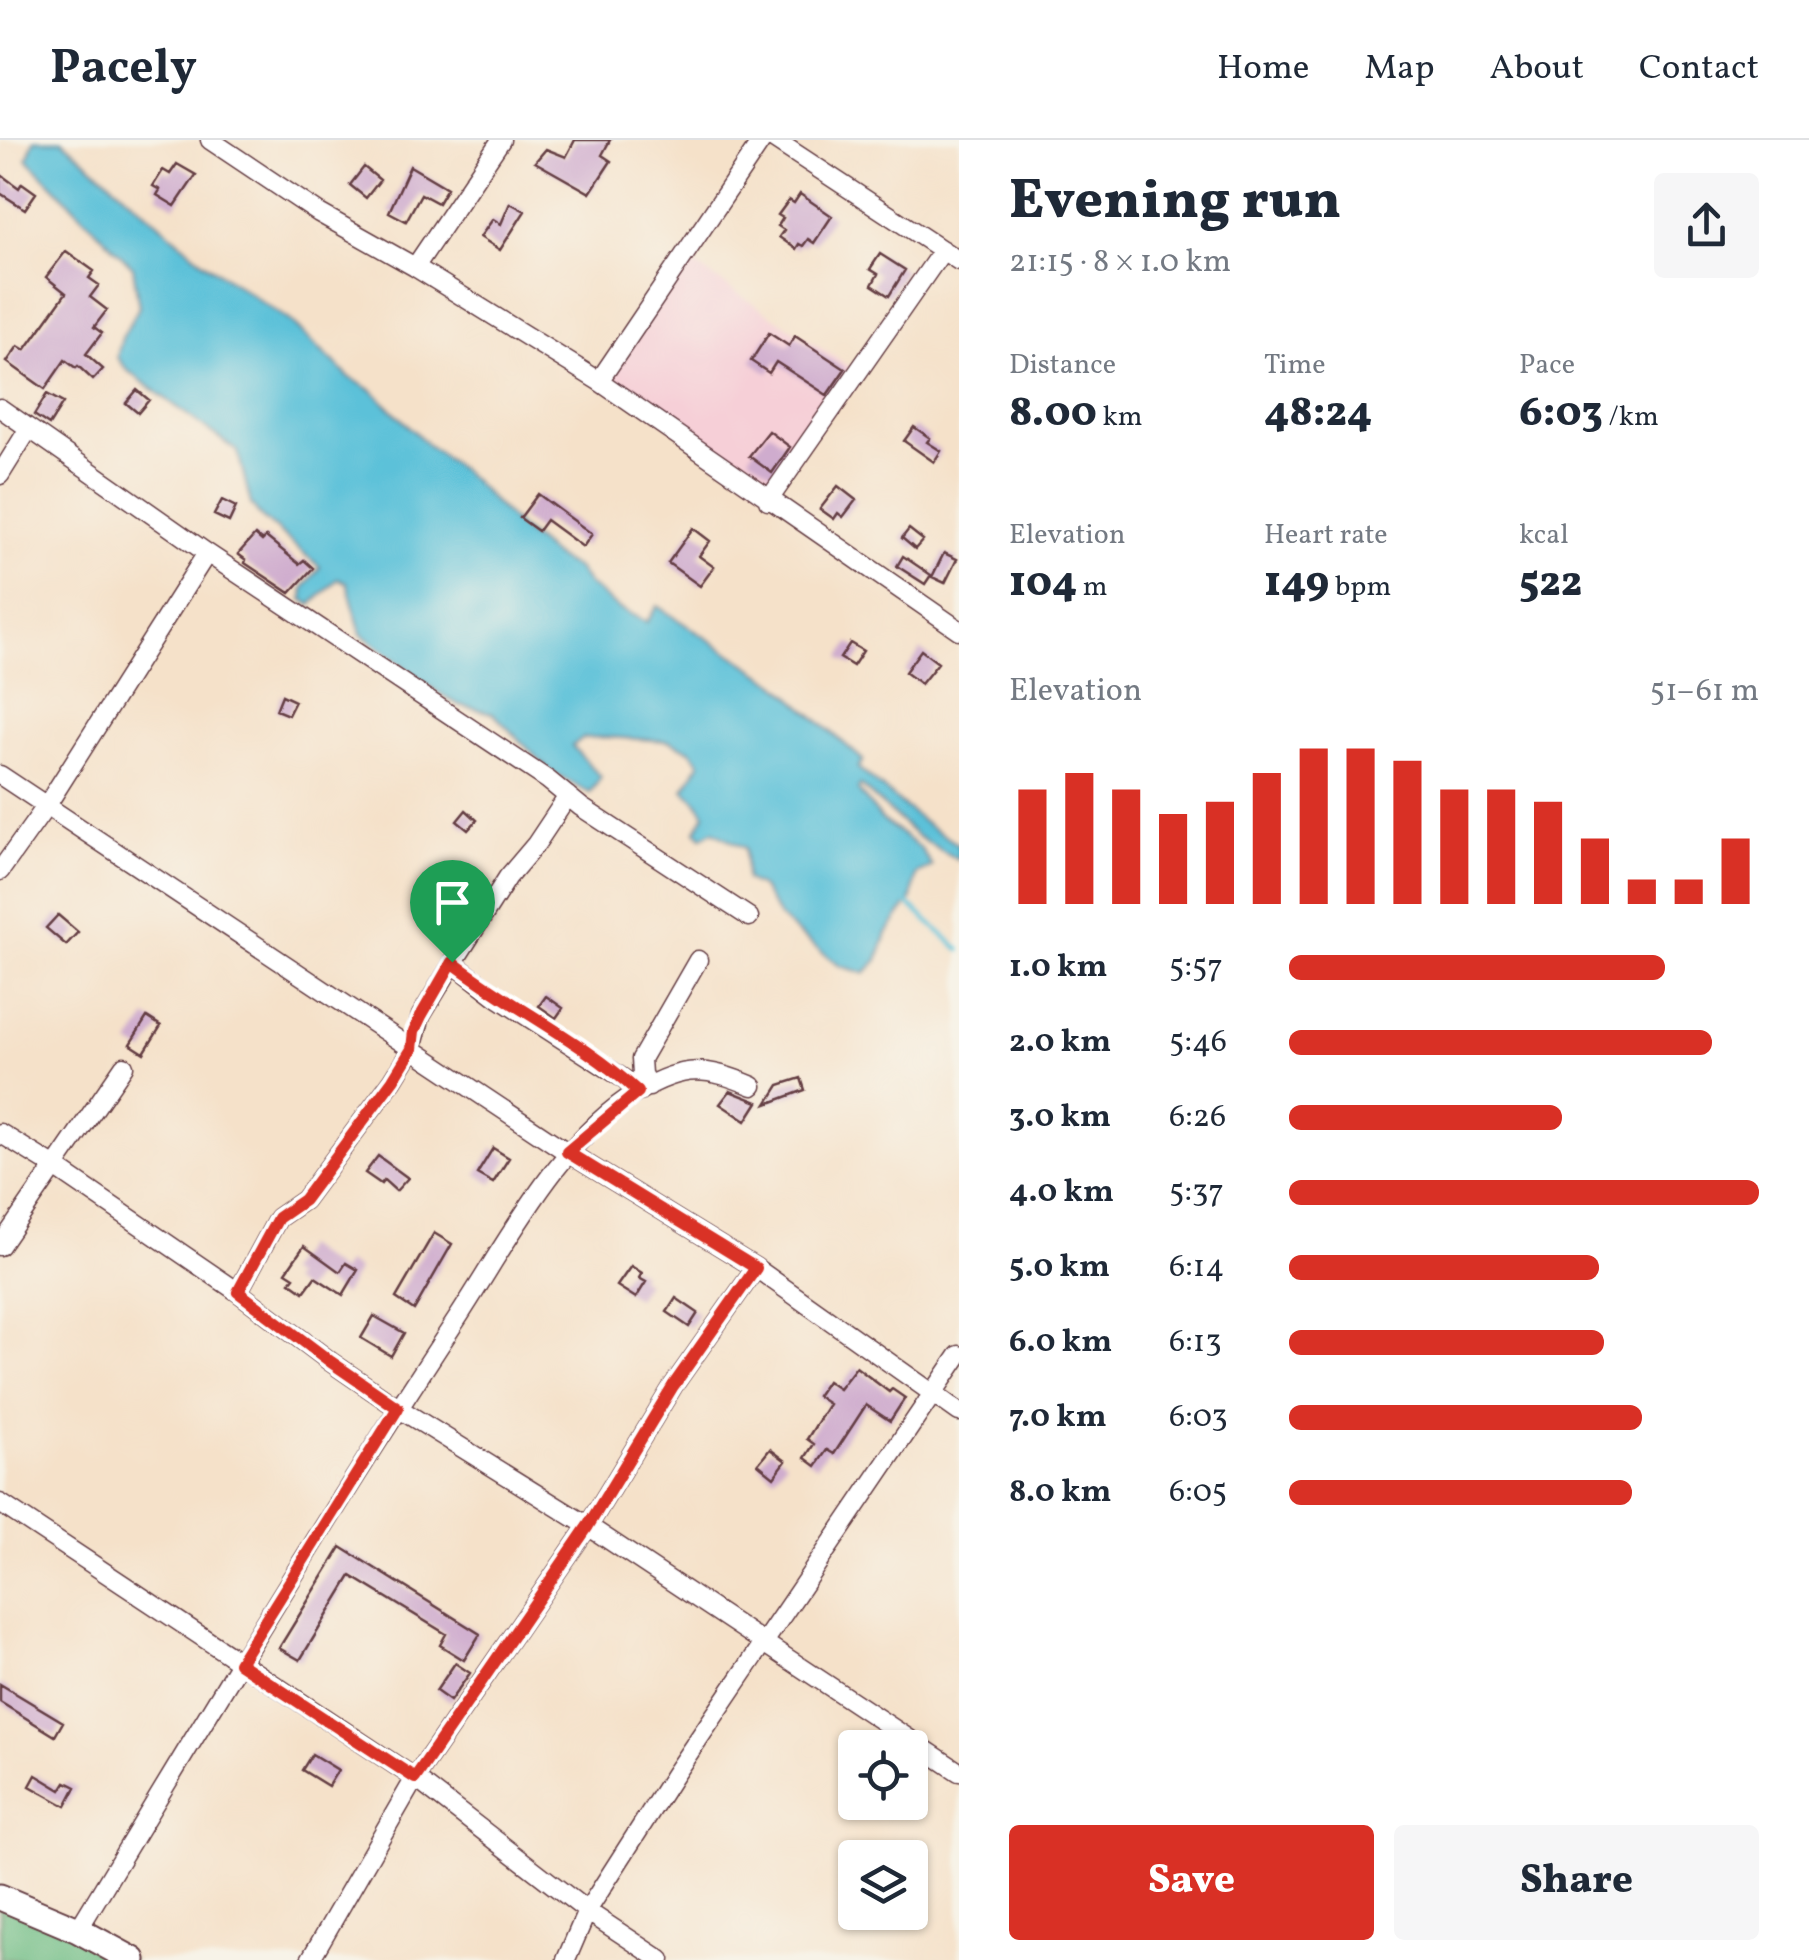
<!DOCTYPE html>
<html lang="en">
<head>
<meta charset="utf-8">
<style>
	:root { --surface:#fff; --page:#f6f6f7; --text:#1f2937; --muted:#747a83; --line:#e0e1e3; --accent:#d93025 }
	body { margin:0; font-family:Vollkorn,serif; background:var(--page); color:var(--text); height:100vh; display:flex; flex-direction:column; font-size:38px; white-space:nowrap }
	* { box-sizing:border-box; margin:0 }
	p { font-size:32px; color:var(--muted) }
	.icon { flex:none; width:55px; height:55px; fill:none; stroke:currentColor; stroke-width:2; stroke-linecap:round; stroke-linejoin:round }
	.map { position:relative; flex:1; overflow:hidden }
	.sheet { display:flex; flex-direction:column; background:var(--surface); width:850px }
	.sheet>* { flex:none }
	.controls { position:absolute; left:838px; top:1590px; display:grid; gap:20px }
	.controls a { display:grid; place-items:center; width:90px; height:90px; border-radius:10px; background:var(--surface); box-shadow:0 2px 8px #0004; font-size:50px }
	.pin { position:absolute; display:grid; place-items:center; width:85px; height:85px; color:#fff; margin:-102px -42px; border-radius:50% 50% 50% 0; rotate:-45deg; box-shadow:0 0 10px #0007 }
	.pin .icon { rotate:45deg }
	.round { display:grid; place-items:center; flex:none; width:105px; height:105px; border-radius:10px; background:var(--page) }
	.headline { display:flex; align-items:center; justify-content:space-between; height:170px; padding:0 50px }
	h1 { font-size:55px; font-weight:800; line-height:75px }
	.metrics { display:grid; grid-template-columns:repeat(3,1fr); gap:15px; height:170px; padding:10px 50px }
	.metrics div { display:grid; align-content:center }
	.metrics b { font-size:42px; font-weight:800 }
	.metrics small { font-size:28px; font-weight:400 }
	.metrics p { font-size:28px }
	.chart { height:280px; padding:20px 50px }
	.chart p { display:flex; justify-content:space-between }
	.chart svg { width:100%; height:180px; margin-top:10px; stroke:var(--accent); stroke-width:6 }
	.primary-button { display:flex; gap:20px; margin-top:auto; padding:20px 50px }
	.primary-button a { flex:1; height:115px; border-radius:10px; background:var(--accent); color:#fff; font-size:40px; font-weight:800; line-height:115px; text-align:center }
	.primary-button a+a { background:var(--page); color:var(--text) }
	ul { padding:0 50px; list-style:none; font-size:32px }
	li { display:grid; grid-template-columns:160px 120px 1fr; align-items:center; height:75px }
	li i { height:25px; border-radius:12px; background:var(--accent) }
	header { display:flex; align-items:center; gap:60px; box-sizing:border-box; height:140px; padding:0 50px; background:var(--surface); border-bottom:2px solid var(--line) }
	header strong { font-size:48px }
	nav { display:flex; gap:55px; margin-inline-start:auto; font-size:35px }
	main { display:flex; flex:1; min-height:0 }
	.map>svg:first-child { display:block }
	.built { fill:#f6cfd7 }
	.forest { fill:#72be87; stroke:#5e6e59; stroke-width:2.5 }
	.water { fill:#5bc1d9; stroke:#527082; stroke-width:2.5 }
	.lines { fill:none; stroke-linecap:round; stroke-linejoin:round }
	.stream { stroke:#5bc1d9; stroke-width:5 }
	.building { fill:#cfacce }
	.street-casing { stroke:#643c43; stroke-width:21 }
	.secondary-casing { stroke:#643c43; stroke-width:29 }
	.street { stroke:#fff; stroke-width:18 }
	.secondary { stroke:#fff; stroke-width:25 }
	.route-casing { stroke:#fff; stroke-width:20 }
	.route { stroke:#d93025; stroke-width:12 }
</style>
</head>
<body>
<header>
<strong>Pacely</strong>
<nav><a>Home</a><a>Map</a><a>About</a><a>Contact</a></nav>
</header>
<main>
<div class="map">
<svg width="959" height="1820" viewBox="0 0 959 1820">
	<rect width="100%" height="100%" fill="#f7f3e8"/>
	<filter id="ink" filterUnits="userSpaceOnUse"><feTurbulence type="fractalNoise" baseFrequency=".01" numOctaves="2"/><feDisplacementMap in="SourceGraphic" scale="20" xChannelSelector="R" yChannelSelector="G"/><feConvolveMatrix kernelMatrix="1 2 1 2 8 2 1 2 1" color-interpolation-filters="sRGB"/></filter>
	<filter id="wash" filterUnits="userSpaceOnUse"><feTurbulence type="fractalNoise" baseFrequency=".0048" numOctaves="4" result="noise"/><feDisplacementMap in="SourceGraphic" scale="40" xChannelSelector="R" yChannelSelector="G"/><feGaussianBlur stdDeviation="2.25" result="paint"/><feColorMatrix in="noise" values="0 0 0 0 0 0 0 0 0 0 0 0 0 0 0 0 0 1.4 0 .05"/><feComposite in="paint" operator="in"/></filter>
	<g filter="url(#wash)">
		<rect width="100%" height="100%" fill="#f5e1c9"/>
		<path class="built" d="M687 120 854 230 768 354 605 242Z"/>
		<path class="forest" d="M0 1757 133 1820H0Z"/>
		<path class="water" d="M34 0H62L206 124 290 181 350 238 373 251 428 305 466 334 519 387 555 417 577 429 588 444 619 469 647 482 657 466 777 544 863 620 858 628 923 682 956 703 959 706 958 720 917 696 860 645 858 650 881 679 920 708 932 726 916 735 912 758 887 793 878 820 865 833 840 826 791 788 779 777 762 748 746 740 745 708 713 691 702 697 696 691 705 674 695 659 684 650 700 623 690 610 669 601 607 597 584 598 572 606 601 637 590 653 550 631 493 573 459 565 436 551 361 494 347 442 338 439 311 465 303 459 304 448 320 427 259 375 251 364 238 312 127 230 117 217 122 198 139 167 133 127 27 19Z"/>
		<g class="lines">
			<path class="stream" d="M905 761 959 809"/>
		</g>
		<g id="blocks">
			<path class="building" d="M575 0H610L602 15 611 21 590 53 535 22 546 9 566 17Z
				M177 24 196 35 175 66 157 55 160 50 153 46 163 30 170 34Z
				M410 26 447 48 438 63 421 54 406 81 389 72Z
				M364 27 380 40 366 58 350 45Z
				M0 34 19 48 22 43 36 53 25 69 0 53Z
				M800 54 832 76 814 103 808 99 803 106 799 104 796 109 779 97 784 90 778 86 783 78 778 75 789 60 794 63Z
				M510 63 525 71 500 110 480 97 493 79 501 84Z
				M66 111 94 131 89 138 99 145 90 157 107 170 94 187 102 193 86 214 103 229 93 240 78 226 76 228 65 220 45 249 7 222 18 206 25 210 66 153 46 137Z
				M880 114 905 130 889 156 872 145 878 134 870 129Z
				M769 193 789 206 795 196 845 229 827 255 776 222 769 233 751 221Z
				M137 250 149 260 138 273 126 263Z
				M47 254 63 263 49 285 34 275Z
				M914 287 930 298 927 302 941 311 934 322 904 301Z
				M769 291 790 307 772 333 749 316Z
				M838 346 856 360 843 377 838 373 834 379 820 369Z
				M538 354 592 394 583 407 546 380 538 391 520 378Z
				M222 360 236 367 229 382 214 375Z
				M693 388 710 401 699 416 714 427 700 446 668 423Z
				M909 389 923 400 915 409 902 398Z
				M255 395 262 401 266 397 299 424 304 420 313 428 290 453 245 423 246 420 238 414Z
				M944 413 957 419 945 443 932 437Z
				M903 416 931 435 925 444 897 426Z
				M850 503 863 511 853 526 840 518Z
				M921 510 938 523 921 544 905 532Z
				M282 555 295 561 288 575 276 570Z
				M466 670 477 680 468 690 457 681Z
				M58 775 78 792 66 805 46 788Z
				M546 856 563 868 556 878 539 866Z
				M147 877 161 886 144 913 130 904Z
				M801 938 805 950 767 964 779 945Z
				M730 951 758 962 746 981 720 964Z
				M493 1008 509 1018 493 1043 477 1034Z
				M378 1016 408 1038 396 1051 384 1040 381 1044 365 1033Z
				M434 1093 452 1104 414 1170 396 1158Z
				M304 1106 340 1132 346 1123 358 1130 343 1155 315 1137 304 1152 290 1142 294 1137 286 1132Z
				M631 1126 642 1133 639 1138 646 1142 636 1158 617 1146Z
				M676 1158 698 1173 689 1187 667 1172Z
				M374 1176 404 1193 391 1216 361 1198Z
				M856 1227 889 1252 892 1249 905 1258 890 1281 866 1265 834 1314 827 1310 816 1326 805 1318 814 1304 807 1299 829 1264 817 1256 827 1241 839 1249Z
				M770 1309 786 1321 774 1337 758 1324Z
				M341 1407 480 1494 464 1520 440 1505 446 1494 351 1436 300 1520 279 1508Z
				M455 1523 470 1533 450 1561 436 1551Z
				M0 1544 63 1582 55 1596 0 1562Z
				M312 1614 338 1630 328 1646 302 1630Z
				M36 1635 61 1650 66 1642 76 1647 66 1666 30 1646Z"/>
		</g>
	</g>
	<g filter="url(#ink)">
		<use href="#blocks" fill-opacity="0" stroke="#643c43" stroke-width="2.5"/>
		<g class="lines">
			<g class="street-casing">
				<path id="street" d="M210 0 319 73 415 127 599 241 959 490
					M775 0 959 121
					M415 127 501 0
					M599 241 762 0
					M0 268 207 413 548 640 581 667 749 777
					M0 335 28 290
					M768 361 943 110
					M0 635 567 1012 756 1128 959 1272
					M0 731 45 668 207 413
					M453 823 497 857 624 939 638 952
					M649 947 642 934 641 919 698 820
					M0 993 55 1027 238 1152 331 1222 398 1268 588 1386 959 1632
					M0 1106 124 926
					M238 1152 278 1078 304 1060 393 940 412 909 421 876 453 823 508 737 536 704 568 656
					M0 1363 415 1638 587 1771 661 1820
					M78 1790C202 1585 325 1379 457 1179 507 1103 560 998 639 951 685 924 706 927 753 946
					M310 1820 415 1638 588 1386 673 1246 756 1128
					M566 1820 587 1771 674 1635 959 1215"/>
			</g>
			<g class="secondary-casing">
				<path id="secondary" d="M0 1757 78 1790 133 1820"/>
			</g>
			<use href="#street" class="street"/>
			<use href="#secondary" class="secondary"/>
		</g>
	</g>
	<g class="lines" filter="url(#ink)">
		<g class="route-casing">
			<path id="route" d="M452 822C512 868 583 901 638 952L567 1012 756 1128 673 1246 588 1386 415 1638 239 1523 398 1268 331 1222 238 1152 278 1078 304 1060 393 940 412 909 414 891 421 876Z"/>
		</g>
		<use href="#route" class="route"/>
	</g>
</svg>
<div class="controls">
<a><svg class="icon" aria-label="locate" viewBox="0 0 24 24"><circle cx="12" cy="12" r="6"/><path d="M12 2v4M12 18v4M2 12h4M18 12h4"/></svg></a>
<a><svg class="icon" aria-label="layers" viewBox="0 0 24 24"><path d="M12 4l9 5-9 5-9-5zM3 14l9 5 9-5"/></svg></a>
</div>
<div class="pin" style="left:452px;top:822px;background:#1e9e55"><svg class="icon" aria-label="arrive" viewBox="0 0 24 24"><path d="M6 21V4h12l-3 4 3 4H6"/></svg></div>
</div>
<section class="sheet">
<div class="headline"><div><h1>Evening run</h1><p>21:15 · 8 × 1.0 km</p></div><a class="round"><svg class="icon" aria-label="share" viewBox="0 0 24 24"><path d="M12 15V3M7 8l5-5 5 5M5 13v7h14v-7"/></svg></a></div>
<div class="metrics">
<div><p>Distance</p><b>8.00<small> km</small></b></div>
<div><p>Time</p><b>48:24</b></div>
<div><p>Pace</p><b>6:03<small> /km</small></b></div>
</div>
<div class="metrics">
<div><p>Elevation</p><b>104<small> m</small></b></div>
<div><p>Heart rate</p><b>149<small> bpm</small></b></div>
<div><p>kcal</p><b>522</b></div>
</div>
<div class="chart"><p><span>Elevation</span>51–61 m</p>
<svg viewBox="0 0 160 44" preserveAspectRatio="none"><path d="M5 44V16M15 44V12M25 44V16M35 44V22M45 44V19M55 44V12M65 44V6M75 44V6M85 44V9M95 44V16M105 44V16M115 44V19M125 44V28M135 44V38M145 44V38M155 44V28"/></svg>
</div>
<ul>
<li><b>1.0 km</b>5:57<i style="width:80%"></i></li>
<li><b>2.0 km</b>5:46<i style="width:90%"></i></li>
<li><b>3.0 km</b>6:26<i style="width:58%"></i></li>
<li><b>4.0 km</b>5:37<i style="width:100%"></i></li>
<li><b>5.0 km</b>6:14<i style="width:66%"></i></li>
<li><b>6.0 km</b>6:13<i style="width:67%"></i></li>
<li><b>7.0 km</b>6:03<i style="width:75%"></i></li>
<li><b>8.0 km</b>6:05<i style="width:73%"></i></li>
</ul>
<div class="primary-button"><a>Save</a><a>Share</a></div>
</section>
</main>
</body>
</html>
